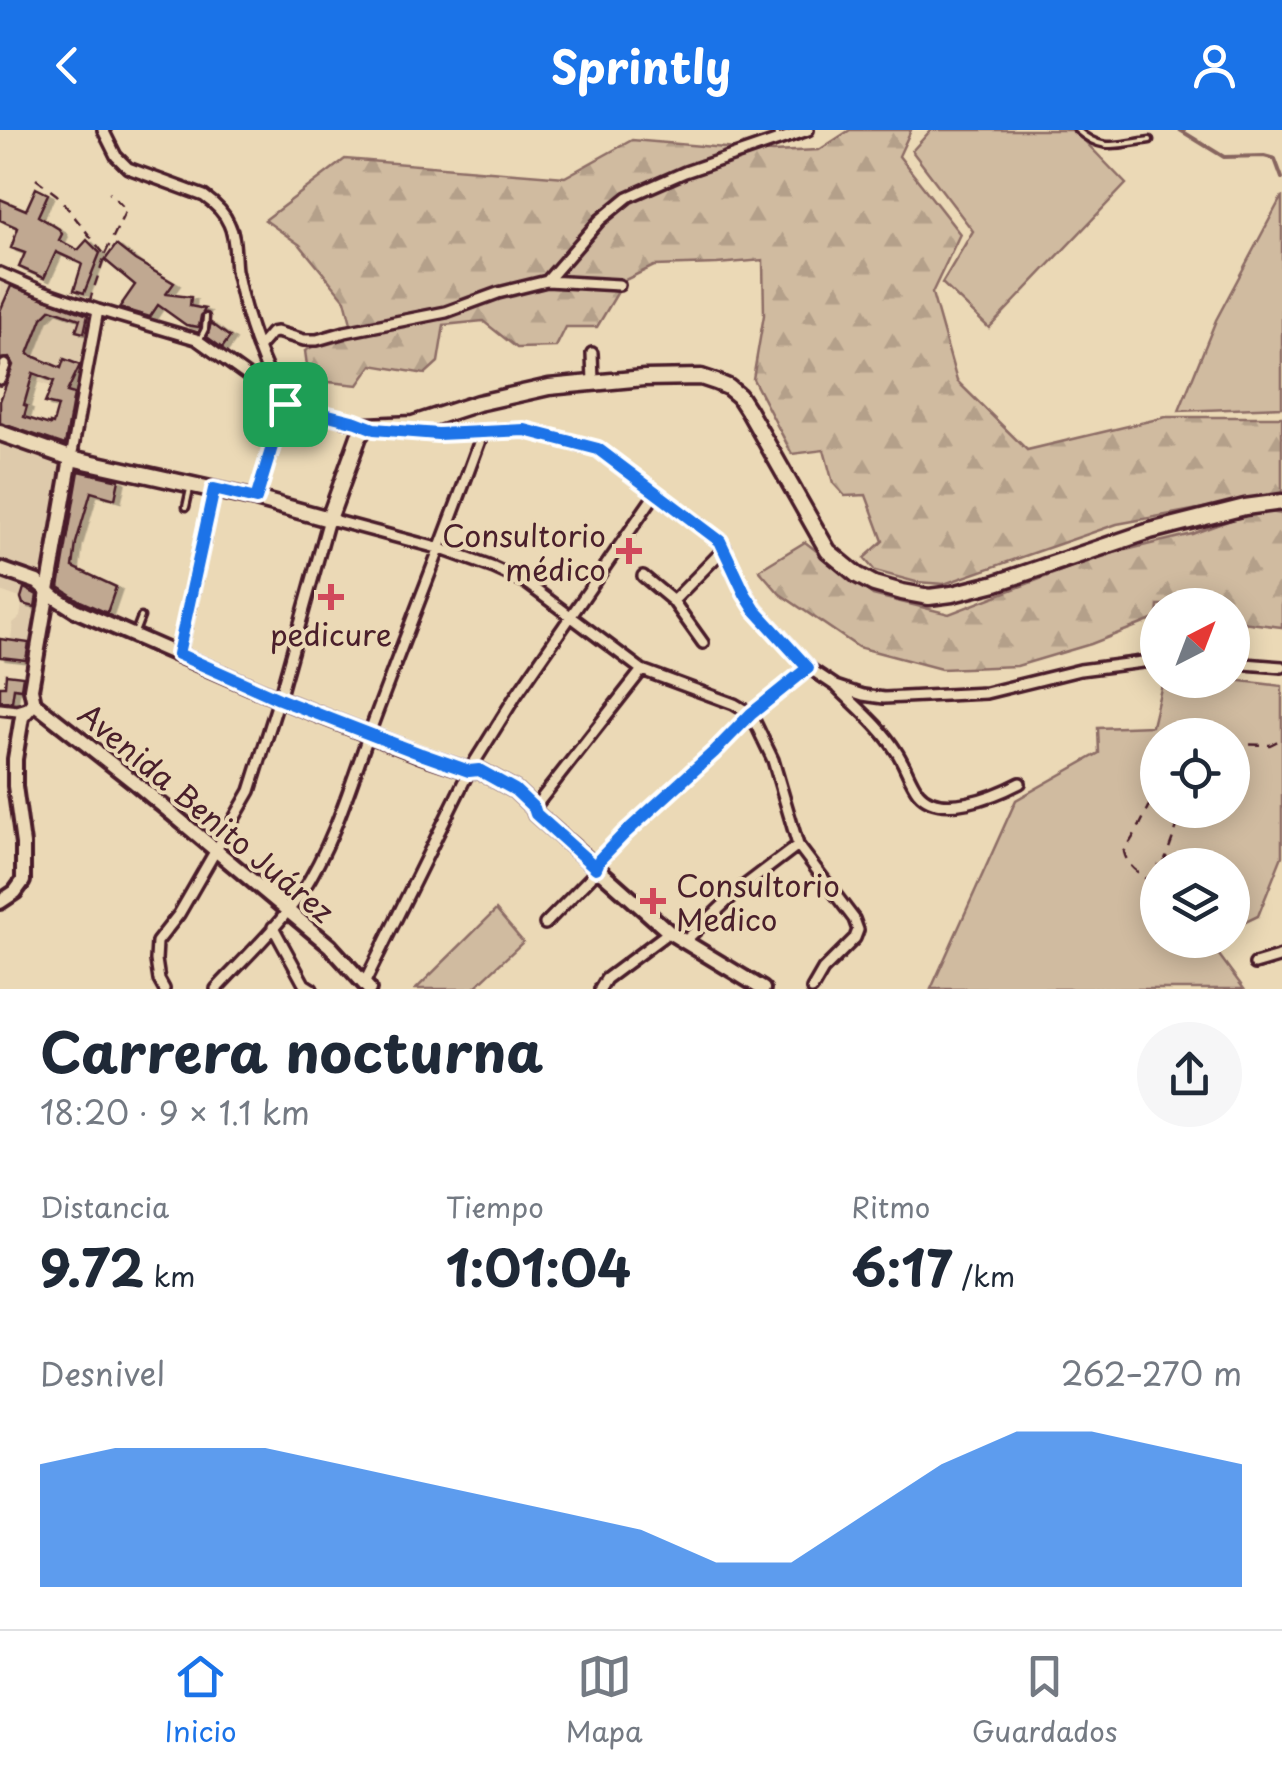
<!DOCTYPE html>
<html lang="es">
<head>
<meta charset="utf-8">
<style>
	:root { --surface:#fff; --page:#f6f6f7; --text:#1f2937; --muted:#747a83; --line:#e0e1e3; --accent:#1a73e8 }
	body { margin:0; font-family:"Playpen Sans",sans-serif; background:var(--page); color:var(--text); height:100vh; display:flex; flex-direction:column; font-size:38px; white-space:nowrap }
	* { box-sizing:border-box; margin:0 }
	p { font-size:32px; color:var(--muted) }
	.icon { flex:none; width:55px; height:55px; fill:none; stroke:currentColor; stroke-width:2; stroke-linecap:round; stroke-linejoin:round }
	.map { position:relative; height:859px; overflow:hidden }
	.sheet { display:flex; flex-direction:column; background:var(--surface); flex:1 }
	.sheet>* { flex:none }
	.needle { width:65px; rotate:42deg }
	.buttons { position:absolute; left:1140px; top:458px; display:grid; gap:20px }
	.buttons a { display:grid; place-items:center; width:110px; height:110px; border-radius:50%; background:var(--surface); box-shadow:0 5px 25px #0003; font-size:50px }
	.pin { position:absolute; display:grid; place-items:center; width:85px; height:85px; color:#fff; margin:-42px; border-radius:20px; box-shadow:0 5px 15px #0006 }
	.round { display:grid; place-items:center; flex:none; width:105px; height:105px; border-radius:52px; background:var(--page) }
	.overview { display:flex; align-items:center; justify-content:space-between; height:170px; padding:0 40px }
	h1 { font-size:55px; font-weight:700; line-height:75px }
	.stats { display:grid; grid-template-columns:repeat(3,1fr); gap:15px; height:170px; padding:10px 40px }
	.stats div { display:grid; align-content:center }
	.stats b { font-size:50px; font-weight:700 }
	.stats small { font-size:28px; font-weight:400 }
	.stats p { font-size:28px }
	.chart { height:280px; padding:20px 40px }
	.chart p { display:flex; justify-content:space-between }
	.chart svg { width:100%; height:180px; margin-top:10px; fill:var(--accent); opacity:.7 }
	header { display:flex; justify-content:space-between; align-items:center; height:130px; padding:0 40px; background:var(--accent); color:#fff; font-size:45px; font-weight:700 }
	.dock { display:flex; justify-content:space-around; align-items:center; height:140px; border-top:2px solid var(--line); background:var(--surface); font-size:28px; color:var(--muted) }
	.dock a { display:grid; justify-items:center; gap:5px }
	.dock .current { color:var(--accent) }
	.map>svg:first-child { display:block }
	.built { fill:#decaab }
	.green { fill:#d0bba0; stroke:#8d6d66; stroke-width:2.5; fill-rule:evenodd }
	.forest { fill:url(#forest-firs); stroke:#8d6d66; stroke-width:2.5 }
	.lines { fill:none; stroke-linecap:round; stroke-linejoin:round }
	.stream { stroke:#87655f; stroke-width:4 }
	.building { fill:#c0a891; stroke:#4a1f2b; stroke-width:2.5; fill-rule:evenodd; filter:url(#shadow) }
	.lane-casing { stroke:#4a1f2b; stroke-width:11 }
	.street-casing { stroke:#4a1f2b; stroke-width:16 }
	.secondary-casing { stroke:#4a1f2b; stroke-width:20 }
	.primary-casing { stroke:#4a1f2b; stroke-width:21 }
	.path { stroke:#4a1f2b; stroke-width:2.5; stroke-dasharray:10 8; stroke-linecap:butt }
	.lane { stroke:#ebd9b6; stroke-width:4 }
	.street { stroke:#ebd9b6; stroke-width:9 }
	.secondary { stroke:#ebd9b6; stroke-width:12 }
	.primary { stroke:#ebd9b6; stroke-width:14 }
	.route-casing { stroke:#fff; stroke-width:20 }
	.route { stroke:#1a73e8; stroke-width:12 }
	.poi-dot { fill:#d1495b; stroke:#ebd9b6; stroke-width:4 }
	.labels { text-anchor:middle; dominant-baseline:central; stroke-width:8; stroke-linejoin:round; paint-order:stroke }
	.poi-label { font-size:30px; fill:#4a1f2b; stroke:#ebd9b6; text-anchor:end }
	.street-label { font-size:30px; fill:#4a1f2b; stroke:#ebd9b6 }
</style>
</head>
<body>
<header><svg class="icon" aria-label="back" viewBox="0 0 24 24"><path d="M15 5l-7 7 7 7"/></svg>Sprintly<svg class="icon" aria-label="person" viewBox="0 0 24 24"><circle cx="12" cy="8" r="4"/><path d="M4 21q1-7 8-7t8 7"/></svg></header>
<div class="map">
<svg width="1282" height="859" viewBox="0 0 1282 859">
	<defs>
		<pattern id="forest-firs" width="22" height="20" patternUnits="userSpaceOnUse" patternTransform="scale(2.5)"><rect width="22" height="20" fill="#d0bba0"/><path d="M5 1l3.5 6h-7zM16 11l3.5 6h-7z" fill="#b4a08a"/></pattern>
		<filter id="shadow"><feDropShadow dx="5.5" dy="3" stdDeviation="0" flood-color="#0004"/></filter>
	</defs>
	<rect width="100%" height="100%" fill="#ebd9b6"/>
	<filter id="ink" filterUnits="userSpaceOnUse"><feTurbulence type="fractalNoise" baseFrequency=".01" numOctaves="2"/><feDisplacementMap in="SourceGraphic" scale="20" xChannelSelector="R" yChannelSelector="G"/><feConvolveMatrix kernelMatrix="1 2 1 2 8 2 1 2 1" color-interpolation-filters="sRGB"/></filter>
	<g filter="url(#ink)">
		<path class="built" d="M0 148 89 183 76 264 10 244 11 240 0 236Z
			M0 313 63 337 44 439 34 444 0 432Z
			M0 445 38 459 40 463 31 513 11 510 13 493 20 487 22 474 20 468 0 461Z"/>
		<path class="green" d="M931 0H1074L1126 54 989 198 942 153 973 101 912 21Z
			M1282 66V277L1179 281 1216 190Z
			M1163 550H1233L1282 556V726L1258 786 1233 798 1232 735H1158V810H1208L1244 859H931L1016 670 1099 623 1098 598 1152 596ZM1232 605V680H1158V605Z
			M496 780 523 812 473 859H416Z"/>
		<path class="forest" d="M850 0H911L899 26 960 104 932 163 957 251 1027 320 1166 287H1282V365H1274L1117 394 944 454 916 452 875 441 864 428 883 411 866 365 845 366 833 353 824 320 792 324 753 249 764 185 763 130 717 134 654 136 625 150 597 197H566L556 217 517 218 483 191 444 195 438 232 425 244 372 235 358 255 309 250 305 221 318 214 354 205 345 170 300 115 265 90 345 29 565 47 632 10 772 22 819 20Z
			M1258 380 1282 384V497L1233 491 1232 475H1158L1157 488 1091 514 1017 536 941 539 858 517 780 464 759 440 805 412 873 465 949 484 1097 427 1192 404Z"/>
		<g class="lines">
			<path class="stream" d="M1180 0 1224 27 1264 26 1275 29 1282 48"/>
		</g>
		<path class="building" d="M36 58 48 64 38 86 59 99 62 104 59 110 78 120 87 110 100 123 84 163 74 160 82 134 56 122 44 148 19 137 25 123 11 118 18 98 0 90V69L26 80Z
			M116 115 135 130 174 153 166 164 191 167 190 176 205 179 201 186 199 197 186 195 158 175 150 187 119 178 135 155 105 130Z
			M11 156 88 185 84 203 76 201 80 189 51 179 42 188 28 224 61 238 64 229 80 235 67 262 74 264 65 315 0 293V271L13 235 9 228 0 229V181ZM33 243 54 251 45 273 58 276 53 294 50 293V295L24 287 27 276 24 275Z
			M211 193 230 207 222 218 207 207Z
			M79 341 119 350 115 369 91 362 76 413 73 437 116 457 107 483 80 471 59 457Z
			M24 458 37 465 35 477 23 474 21 468Z
			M0 509 29 513 26 530 0 527Z
			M6 544 23 546 21 559 14 558 12 572 0 571V556H5Z"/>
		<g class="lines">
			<g class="lane-casing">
				<path id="lane" d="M775 0 779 9
					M1077 0C1103 23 1118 14 1150 10
					M199 211 205 199 206 187
					M186 377 190 359
					M136 500 141 487"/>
			</g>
			<g class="street-casing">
				<path id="street" d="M103 0 116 26 128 38 204 66C214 73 224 82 229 94 236 108 234 125 236 140 245 186 260 231 283 271
					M0 143 37 159 98 180 196 209 285 273 368 297
					M547 151 619 155
					M258 218 271 203 277 202 304 210H317L345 202 446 182 498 163 547 151 600 90 628 67 685 42 808 0
					M592 223 593 252
					M0 249 5 235
					M393 301 438 304 525 300 597 319 720 411 738 450 755 479 809 538 836 556 863 565 884 568 986 563 1080 540 1158 530
					M71 328 98 180
					M256 369 285 273
					M643 446 673 471 703 513
					M673 471 725 418
					M179 524 214 359
					M1232 533 1282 537
					M838 558C858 578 881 597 896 621 905 634 909 650 918 662 940 689 995 666 1020 653
					M0 579 17 581 27 578
					M534 678 642 540
					M545 794 591 747 600 729 624 704 714 622 751 584 809 538
					M273 797 304 854 312 859
					M685 811 740 759 798 715
					M1255 834 1282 826
					M364 854 469 641 515 567 656 363
					M164 859 159 850 156 830 157 812 179 784 250 661 279 569 329 389 441 419 494 438 525 452 642 540 734 574 751 584 773 630 798 715 854 789 858 800 855 808 823 840 812 859
					M216 859C245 828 278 797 302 762 334 712 350 656 370 601 407 501 447 402 483 302
					M600 859 606 849 669 802"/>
			</g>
			<g class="secondary-casing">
				<path id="secondary" d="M0 439 37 452 56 468 75 480 279 569 421 625 469 641 479 640 515 660 534 678 536 684 669 802 763 859
					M34 573 133 651 330 816 369 859
					M34 573 31 559 71 328
					M0 772 15 762 23 751V714L15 656V629L22 587 34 573"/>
			</g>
			<g class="primary-casing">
				<path id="primary" d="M0 303 71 328 256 369 329 389 359 306 367 296 413 294 478 273 549 257 644 248 701 247 716 252 728 257 739 266 748 280 828 421 857 445 874 454 902 462 929 467 952 464 996 453 1150 401 1245 377 1282 372"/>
			</g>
			<path class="path" d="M36 49 57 65 105 125 90 170
				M105 124 126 80 109 62
				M1232 614 1270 615 1282 609
				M1163 735 1183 680
				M1153 762 1158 753
				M1143 790C1167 738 1132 754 1124 722L1138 699 1158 659"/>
			<use href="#lane" class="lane"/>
			<use href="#street" class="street"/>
			<use href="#secondary" class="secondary"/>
			<use href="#primary" class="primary"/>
		</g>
	</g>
	<g class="lines" filter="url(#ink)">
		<g class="route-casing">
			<path id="route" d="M285 274 356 292 374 299 438 304 525 300 598 319 720 411 745 464 755 480 808 538 751 584 714 622 624 704 600 729 596 738 536 684 534 678 515 660 479 640 469 641 421 624 279 569 178 524 214 359 256 369Z"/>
		</g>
		<use href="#route" class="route"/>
	</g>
	<g class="poi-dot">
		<path d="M624 406h10v10h10v10h-10v10h-10v-10h-10v-10h10z"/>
		<path d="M326 452h10v10h10v10h-10v10h-10v-10h-10v-10h10z"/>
		<path d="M648 756h10v10h10v10h-10v10h-10v-10h-10v-10h10z"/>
	</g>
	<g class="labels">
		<g class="poi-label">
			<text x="606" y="404">Consultorio<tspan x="606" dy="34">médico</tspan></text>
			<text x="331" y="503" text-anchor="middle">pedicure</text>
			<text x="676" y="754" text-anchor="start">Consultorio<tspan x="676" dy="34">Medico</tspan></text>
		</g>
		<g class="street-label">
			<text transform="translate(207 682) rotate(40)">Avenida Benito Juárez</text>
		</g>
	</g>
</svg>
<div class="buttons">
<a><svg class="needle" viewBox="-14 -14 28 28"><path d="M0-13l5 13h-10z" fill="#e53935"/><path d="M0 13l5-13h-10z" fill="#747a83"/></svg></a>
<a><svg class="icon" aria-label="locate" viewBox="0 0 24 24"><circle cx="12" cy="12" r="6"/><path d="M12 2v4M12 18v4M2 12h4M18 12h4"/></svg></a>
<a><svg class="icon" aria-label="layers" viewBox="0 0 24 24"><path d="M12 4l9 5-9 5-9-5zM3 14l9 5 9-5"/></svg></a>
</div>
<div class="pin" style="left:285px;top:274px;background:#1e9e55"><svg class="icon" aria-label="arrive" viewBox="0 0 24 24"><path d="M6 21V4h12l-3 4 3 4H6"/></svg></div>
</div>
<section class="sheet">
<div class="overview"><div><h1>Carrera nocturna</h1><p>18:20 · 9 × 1.1 km</p></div><a class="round"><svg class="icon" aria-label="share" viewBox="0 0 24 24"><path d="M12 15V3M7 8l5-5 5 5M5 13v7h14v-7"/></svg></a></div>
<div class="stats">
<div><p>Distancia</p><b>9.72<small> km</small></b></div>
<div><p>Tiempo</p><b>1:01:04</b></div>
<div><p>Ritmo</p><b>6:17<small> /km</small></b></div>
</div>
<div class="chart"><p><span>Desnivel</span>262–270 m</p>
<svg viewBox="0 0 160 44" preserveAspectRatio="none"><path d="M0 44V14L10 10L20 10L30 10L40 14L50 18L60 22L70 26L80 30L90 38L100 38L110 26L120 14L130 6L140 6L150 10L160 14V44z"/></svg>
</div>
</section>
<nav class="dock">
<a class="current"><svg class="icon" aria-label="home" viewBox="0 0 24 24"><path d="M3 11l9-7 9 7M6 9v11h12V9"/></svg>Inicio</a>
<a><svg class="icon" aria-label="map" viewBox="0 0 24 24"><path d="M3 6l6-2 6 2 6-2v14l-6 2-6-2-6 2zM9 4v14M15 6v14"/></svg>Mapa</a>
<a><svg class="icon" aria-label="saved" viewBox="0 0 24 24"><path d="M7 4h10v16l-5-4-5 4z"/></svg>Guardados</a>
</nav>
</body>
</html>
